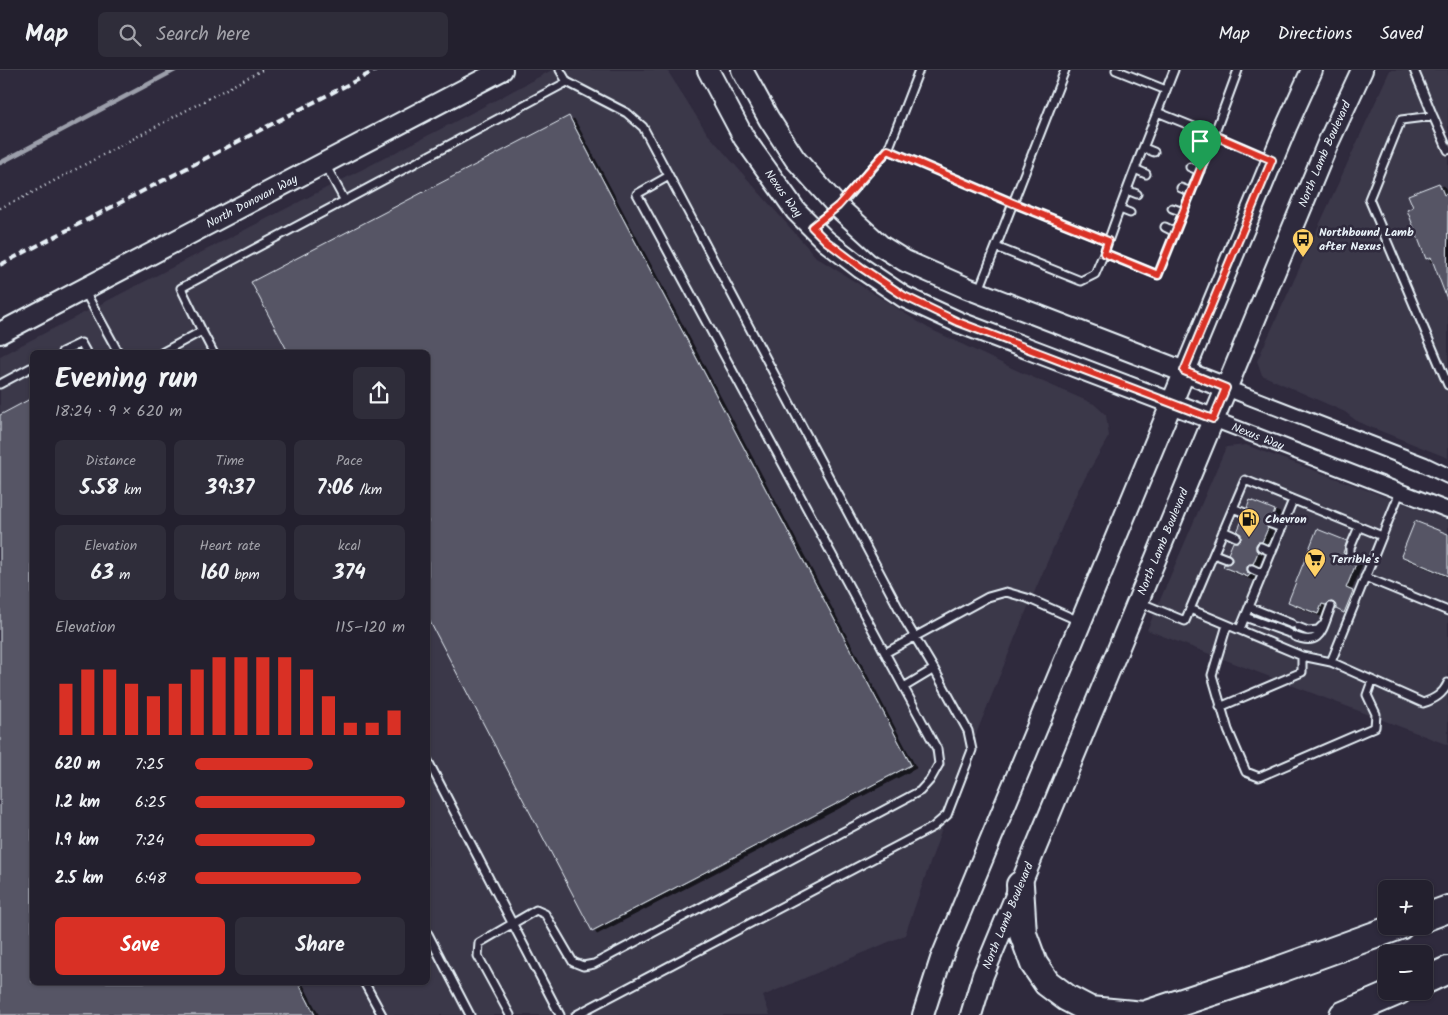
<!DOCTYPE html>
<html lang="en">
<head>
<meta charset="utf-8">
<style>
	:root { --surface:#23202e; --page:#2f2d3a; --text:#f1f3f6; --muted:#a3a3aa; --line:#403e4a; --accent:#d93025 }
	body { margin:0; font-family:Kalam,sans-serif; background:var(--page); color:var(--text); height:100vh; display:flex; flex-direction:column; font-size:19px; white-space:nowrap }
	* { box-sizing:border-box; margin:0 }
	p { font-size:16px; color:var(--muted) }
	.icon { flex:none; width:28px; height:28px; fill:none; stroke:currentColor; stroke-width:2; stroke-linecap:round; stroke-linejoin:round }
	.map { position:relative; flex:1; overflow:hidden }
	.side { position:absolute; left:30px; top:280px; width:400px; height:635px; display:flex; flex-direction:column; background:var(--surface); border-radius:8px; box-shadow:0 1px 4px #0004,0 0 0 1px var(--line) }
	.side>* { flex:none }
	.fabs { position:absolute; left:1378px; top:810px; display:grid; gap:10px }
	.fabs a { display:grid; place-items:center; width:55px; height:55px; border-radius:8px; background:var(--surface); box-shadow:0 1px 4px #0004,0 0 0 1px var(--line); font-size:25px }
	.pin { position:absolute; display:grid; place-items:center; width:42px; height:42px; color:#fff; margin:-51px -21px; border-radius:50% 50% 50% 0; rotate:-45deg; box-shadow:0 0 5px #0007 }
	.pin .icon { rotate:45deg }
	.round { display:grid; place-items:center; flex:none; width:52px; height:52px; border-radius:8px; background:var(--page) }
	.summary { display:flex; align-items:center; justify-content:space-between; height:85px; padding:0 25px }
	h1 { font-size:28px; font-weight:700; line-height:38px }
	.figures { display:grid; grid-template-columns:repeat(3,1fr); gap:8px; height:85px; padding:5px 25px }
	.figures div { display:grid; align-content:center; border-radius:8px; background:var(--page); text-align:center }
	.figures b { font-size:21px; font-weight:700 }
	.figures small { font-size:14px; font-weight:400 }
	.figures p { font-size:14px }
	.chart { height:140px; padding:10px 25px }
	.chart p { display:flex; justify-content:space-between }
	.chart svg { width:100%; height:90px; margin-top:5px; stroke:var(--accent); stroke-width:6 }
	.cta { display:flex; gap:10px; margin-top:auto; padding:10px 25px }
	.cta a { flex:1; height:58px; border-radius:8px; background:var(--accent); color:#fff; font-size:20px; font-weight:700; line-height:58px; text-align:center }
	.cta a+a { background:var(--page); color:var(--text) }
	ul { padding:0 25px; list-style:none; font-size:16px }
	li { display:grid; grid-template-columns:80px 60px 1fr; align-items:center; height:38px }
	li i { height:12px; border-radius:6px; background:var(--accent) }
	header { display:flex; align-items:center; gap:30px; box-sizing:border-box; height:70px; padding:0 25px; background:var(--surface); border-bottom:1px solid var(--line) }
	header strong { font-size:24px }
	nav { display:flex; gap:28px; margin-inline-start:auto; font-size:18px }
	.search { width:350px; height:45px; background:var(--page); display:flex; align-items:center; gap:12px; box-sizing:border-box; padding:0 18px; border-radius:8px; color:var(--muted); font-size:19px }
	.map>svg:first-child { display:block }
	.built { fill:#3b3749; fill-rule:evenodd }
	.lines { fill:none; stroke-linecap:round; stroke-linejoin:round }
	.stream { stroke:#9c9fab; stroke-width:4.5 }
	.building { fill:#575565; stroke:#e8f1f8; filter:url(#shadow) }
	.lane-casing { stroke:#e8f1f8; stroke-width:11 }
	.street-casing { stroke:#e8f1f8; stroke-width:18 }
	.secondary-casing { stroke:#e8f1f8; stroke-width:24 }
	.highway-casing { stroke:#e8f1f8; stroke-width:30 }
	.path { stroke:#e8f1f8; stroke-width:2.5; stroke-dasharray:1 4; stroke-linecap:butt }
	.lane { stroke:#2f2a3d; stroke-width:7 }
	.street { stroke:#2f2a3d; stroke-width:14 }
	.secondary { stroke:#2f2a3d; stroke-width:20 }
	.highway { stroke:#2f2a3d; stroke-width:26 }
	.rail { stroke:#e8f1f8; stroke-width:4; stroke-dasharray:8 4; stroke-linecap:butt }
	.route-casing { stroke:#fff; stroke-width:10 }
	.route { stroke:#d93025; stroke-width:6 }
	.labels { text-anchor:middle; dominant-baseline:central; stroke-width:5; stroke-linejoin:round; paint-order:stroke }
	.street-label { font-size:12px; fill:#e8f1f8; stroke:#2f2a3d }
	.poi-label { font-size:12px; font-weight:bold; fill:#e8f1f8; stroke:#2f2a3d; text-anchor:start }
</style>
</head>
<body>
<header>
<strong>Map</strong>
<div class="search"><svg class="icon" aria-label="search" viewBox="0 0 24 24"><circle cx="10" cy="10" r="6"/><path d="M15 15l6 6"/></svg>Search here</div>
<nav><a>Map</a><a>Directions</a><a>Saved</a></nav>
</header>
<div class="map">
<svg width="1448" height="945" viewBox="0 0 1448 945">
	<defs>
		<filter id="shadow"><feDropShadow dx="5" dy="3" stdDeviation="0" flood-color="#0009"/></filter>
	</defs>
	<rect width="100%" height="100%" fill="#2f2a3d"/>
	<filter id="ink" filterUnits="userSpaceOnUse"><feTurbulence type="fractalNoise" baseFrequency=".02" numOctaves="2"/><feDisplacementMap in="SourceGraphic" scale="10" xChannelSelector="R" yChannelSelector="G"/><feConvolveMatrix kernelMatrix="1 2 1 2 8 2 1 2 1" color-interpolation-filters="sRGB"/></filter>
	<g filter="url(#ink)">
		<path class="built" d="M552 0H667L707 63 816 187 928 258 1016 300 1094 334 1106 345 1109 366 1078 420 1019 558 968 684 905 865 763 926 770 945H0V286L458 50ZM32 282H428V912H32Z
			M1390 0H1448V388L1358 352 1345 342 1262 305 1257 291Z
			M1246 375 1448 450V675L1147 560 1226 377Z"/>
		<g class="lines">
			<path class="stream" d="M0 93 175 0"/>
		</g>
		<path class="building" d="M569 46 911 695 592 861 428 548V282H288L251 212Z
			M1439 113 1444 125 1448 123 1447 229 1431 187 1426 189 1407 140 1413 137 1408 125Z
			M32 328V912H298L315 945H0V345Z
			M1250 430 1275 440 1272 449 1268 450 1266 452V455L1268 458 1262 472H1258L1256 475V480L1258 482 1253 494H1249L1247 497V502L1250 504 1248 507 1223 497 1224 494H1228L1232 491 1231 486 1228 484 1233 472H1237L1241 469V464L1237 462 1243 448 1248 447 1250 445 1249 440 1247 438Z
			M1415 451 1448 464V506L1401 486Z
			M1317 459 1347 471 1343 483 1345 484 1346 489 1350 491 1355 488 1358 489 1346 518 1353 521 1344 543 1336 539 1335 534 1332 532 1328 533 1326 535 1322 534 1318 544 1288 532Z"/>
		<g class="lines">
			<g class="lane-casing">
				<path id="lane" d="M560 0 567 12
					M1116 0 1166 20
					M1238 0 1214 65 1272 90
					M1414 0 1433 46
					M1157 42 1214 65 1158 205 1104 183C1125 121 1150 61 1174 0
					M1144 78 1154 82
					M888 80 1013 133 1108 171
					M1448 80 1433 46 1401 50 1369 129 1448 315
					M326 96 345 131
					M1190 97 1200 101
					M1135 99 1146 104
					M1181 118 1191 122
					M1127 120 1137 124
					M1172 138 1183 142
					M1120 139 1130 143
					M814 156 838 137 888 80 919 0
					M1165 157 1175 162
					M996 177 1081 211 1095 204 1104 183
					M84 220 118 282
					M979 220 1065 0
					M202 261 181 218 567 12 627 43 643 57 906 552 934 599 968 661 972 680 947 745 933 757 576 945
					M62 282 81 273 86 282
					M163 282 202 261 213 282
					M0 314 32 297
					M1400 422 1331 592 1423 633C1435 629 1443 624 1448 613
					M1233 438 1245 443
					M1271 454 1282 458
					M1223 461 1236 467
					M1261 477 1272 482
					M1214 484 1227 489
					M1350 486V478L1359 457
					M1252 499 1263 504
					M1365 507 1448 541
					M1139 532 1185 551 1245 410 1382 466
					M1249 537 1292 554
					M1190 539 1302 586 1331 592
					M1245 547 1289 563
					M1227 555 1212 605 1228 660 1246 702 1259 707 1375 657 1376 644 1367 625 1372 611
					M1298 557 1308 561 1318 560 1322 556
					M1240 559 1293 430
					M1294 566C1322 578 1322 558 1331 537
					M885 583 988 527 1006 522 1027 528 1079 551
					M904 617 934 599
					M1220 637 1302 602V586
					M428 691 560 945
					M428 864 470 945
					M364 912 382 945
					M510 945 478 886 479 873 536 840 545 844 573 892 583 896 594 894 920 721 930 710 939 694 937 679 637 124 669 106"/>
			</g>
			<g class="street-casing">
				<g id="street">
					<path d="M1226 318 1425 395 1448 406"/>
					<path id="s1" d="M1213 349 1448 440"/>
				</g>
			</g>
			<g class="secondary-casing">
				<g id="secondary">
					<path id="s2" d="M708 0 744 68 796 141 826 171 861 198 904 227 958 252 1213 349"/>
					<path d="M742 0 769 49 795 89 838 137 881 176 905 191 967 218 1226 318"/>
					<path id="s3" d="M0 263 502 0"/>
					<path d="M923 945 941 889 1287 55 1312 0"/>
					<path id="s4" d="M971 945 983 905 1328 73 1362 0"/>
				</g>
			</g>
			<g class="highway-casing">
				<path id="highway" d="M1020 815 1023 864 1034 894 1047 913 1067 928 1090 940 1144 945
					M1424 848 1448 839
					M1424 911 1448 900
					M1143 945 1267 904 1400 856
					M1343 945 1399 921"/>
			</g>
			<path class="path" d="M0 138 22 128 262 0"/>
			<use href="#lane" class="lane"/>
			<use href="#street" class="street"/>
			<use href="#secondary" class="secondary"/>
			<use href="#highway" class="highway"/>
			<path class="rail" d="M0 195 376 0"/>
		</g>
	</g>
	<g class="lines" filter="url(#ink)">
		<g class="route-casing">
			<path id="route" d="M1214 65 1272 90 1184 301 1226 318 1213 349 958 252 904 226 862 198 826 171 812 157 838 136 888 80 1013 133 1108 171 1104 183 1158 205Z"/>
		</g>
		<use href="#route" class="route"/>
	</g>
	<defs>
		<g id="bus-pin" transform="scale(1.125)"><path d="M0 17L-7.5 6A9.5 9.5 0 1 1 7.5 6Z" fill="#ffd166" stroke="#2f2a3d"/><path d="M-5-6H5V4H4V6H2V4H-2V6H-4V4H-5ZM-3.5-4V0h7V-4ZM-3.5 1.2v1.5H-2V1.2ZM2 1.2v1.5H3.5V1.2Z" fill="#111"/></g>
		<g id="fuel-pin" transform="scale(1.125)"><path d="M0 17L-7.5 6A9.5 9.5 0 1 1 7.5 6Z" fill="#ffd166" stroke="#2f2a3d"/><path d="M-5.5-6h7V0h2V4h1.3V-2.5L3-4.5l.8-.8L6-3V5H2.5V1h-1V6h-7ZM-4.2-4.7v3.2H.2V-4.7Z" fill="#111"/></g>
		<g id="supermarket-pin" transform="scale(1.125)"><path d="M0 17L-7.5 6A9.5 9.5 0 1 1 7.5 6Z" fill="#ffd166" stroke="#2f2a3d"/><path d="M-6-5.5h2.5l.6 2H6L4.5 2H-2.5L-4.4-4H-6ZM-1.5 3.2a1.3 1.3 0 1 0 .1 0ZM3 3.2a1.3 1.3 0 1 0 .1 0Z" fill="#111"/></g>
	</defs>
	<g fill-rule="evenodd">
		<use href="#bus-pin" x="1303" y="169"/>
		<use href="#fuel-pin" x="1249" y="449"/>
		<use href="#supermarket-pin" x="1315" y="489"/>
	</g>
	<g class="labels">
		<g class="street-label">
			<text stroke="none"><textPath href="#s4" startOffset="931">North Lamb Boulevard</textPath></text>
			<text stroke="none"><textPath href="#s2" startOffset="145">Nexus Way</textPath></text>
			<text stroke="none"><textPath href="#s3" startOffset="284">North Donovan Way</textPath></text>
			<text stroke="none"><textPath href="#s1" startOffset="48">Nexus Way</textPath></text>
			<text stroke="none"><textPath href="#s4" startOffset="511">North Lamb Boulevard</textPath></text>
			<text stroke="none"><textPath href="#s4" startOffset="106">North Lamb Boulevard</textPath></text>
		</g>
		<g class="poi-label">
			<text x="1319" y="162">Northbound Lamb<tspan x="1319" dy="14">after Nexus</tspan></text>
			<text x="1265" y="449">Chevron</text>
			<text x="1331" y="489">Terrible's</text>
		</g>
	</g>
</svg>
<div class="fabs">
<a>+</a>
<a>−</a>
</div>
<div class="pin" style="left:1200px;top:101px;background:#1e9e55"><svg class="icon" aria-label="arrive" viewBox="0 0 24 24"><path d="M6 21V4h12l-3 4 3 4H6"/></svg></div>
<section class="side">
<div class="summary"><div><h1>Evening run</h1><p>18:24 · 9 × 620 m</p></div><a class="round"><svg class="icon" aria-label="share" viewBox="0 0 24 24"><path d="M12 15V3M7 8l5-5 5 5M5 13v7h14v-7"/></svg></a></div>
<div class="figures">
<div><p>Distance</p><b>5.58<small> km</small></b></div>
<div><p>Time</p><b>39:37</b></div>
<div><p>Pace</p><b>7:06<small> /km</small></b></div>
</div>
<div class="figures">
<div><p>Elevation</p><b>63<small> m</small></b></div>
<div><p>Heart rate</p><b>160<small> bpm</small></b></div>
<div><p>kcal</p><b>374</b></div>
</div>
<div class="chart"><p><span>Elevation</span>115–120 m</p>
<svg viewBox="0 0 160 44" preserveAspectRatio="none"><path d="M5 44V19M15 44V12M25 44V12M35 44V19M45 44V25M55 44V19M65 44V12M75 44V6M85 44V6M95 44V6M105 44V6M115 44V12M125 44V25M135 44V38M145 44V38M155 44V32"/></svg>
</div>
<ul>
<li><b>620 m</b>7:25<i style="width:56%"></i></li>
<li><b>1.2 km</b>6:25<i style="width:100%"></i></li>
<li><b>1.9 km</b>7:24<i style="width:57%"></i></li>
<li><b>2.5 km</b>6:48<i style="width:79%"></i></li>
</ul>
<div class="cta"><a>Save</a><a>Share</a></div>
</section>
</div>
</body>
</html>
